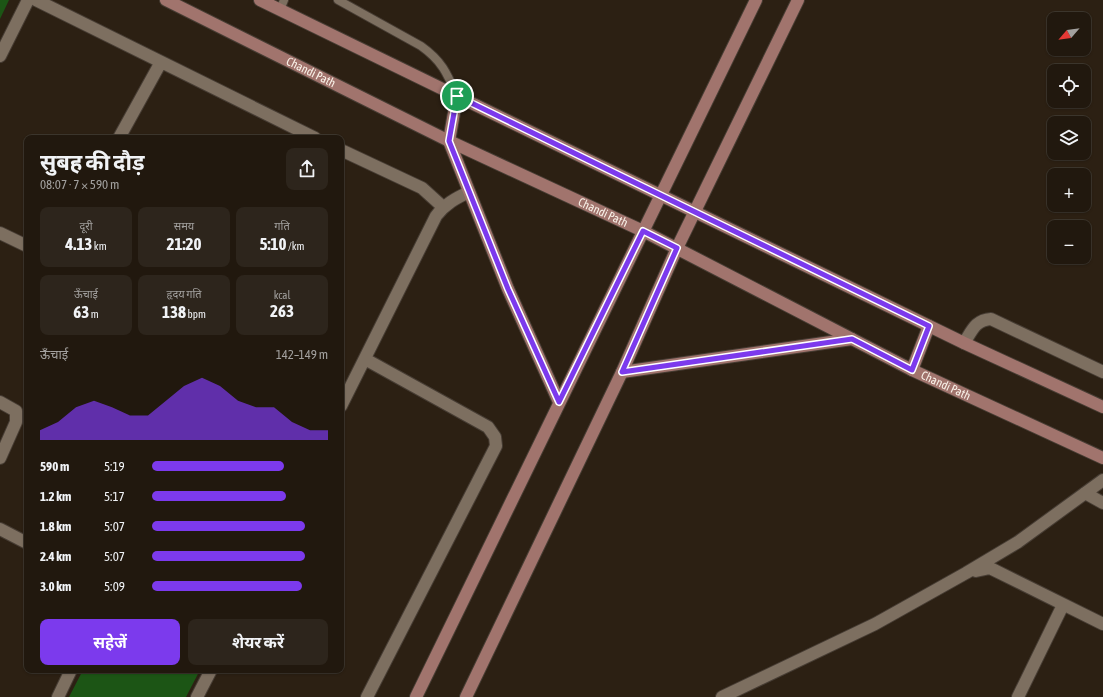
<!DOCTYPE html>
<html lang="hi">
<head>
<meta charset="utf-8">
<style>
	:root { --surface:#21180e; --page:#2d251c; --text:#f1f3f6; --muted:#a2a09e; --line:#3e372e; --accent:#7c3aed }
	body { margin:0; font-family:"Asap Condensed","Noto Sans Devanagari",sans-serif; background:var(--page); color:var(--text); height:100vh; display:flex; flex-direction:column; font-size:15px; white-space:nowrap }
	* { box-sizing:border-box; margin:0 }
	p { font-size:13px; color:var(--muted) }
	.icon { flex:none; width:22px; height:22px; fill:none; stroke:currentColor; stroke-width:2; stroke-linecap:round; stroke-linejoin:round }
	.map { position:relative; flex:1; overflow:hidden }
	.sheet { position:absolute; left:24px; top:135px; width:320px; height:538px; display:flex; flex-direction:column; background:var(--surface); border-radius:8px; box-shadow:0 1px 3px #0004,0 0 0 1px var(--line) }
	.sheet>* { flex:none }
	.needle { width:26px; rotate:242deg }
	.controls { position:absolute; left:1047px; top:12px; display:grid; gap:8px }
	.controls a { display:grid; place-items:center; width:44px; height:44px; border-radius:8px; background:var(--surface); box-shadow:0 1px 3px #0004,0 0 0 1px var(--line); font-size:20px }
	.pin { position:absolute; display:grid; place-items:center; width:34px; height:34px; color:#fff; margin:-17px; border:2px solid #fff; border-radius:50%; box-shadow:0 1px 4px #0007 }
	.round { display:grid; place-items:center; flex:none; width:42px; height:42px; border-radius:8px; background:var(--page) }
	.overview { display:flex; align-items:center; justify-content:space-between; height:68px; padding:0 16px }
	h1 { font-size:22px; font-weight:700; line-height:30px }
	.figures { display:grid; grid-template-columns:repeat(3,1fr); gap:6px; height:68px; padding:4px 16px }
	.figures div { display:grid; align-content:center; border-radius:8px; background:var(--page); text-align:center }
	.figures b { font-size:17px; font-weight:700 }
	.figures small { font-size:11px; font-weight:400 }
	.figures p { font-size:11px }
	.chart { height:112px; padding:8px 16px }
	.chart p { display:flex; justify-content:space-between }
	.chart svg { width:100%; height:72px; margin-top:4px; fill:var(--accent); opacity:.7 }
	.action { display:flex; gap:8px; margin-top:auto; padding:8px 16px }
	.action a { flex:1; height:46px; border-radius:8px; background:var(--accent); color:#fff; font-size:16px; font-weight:700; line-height:46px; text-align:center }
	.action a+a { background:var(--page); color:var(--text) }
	ul { padding:0 16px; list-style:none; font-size:13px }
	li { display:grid; grid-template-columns:64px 48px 1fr; align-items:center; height:30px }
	li i { height:10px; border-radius:5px; background:var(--accent) }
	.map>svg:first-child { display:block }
	.green { fill:#1c5515 }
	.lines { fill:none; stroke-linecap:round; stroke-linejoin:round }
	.lane-casing { stroke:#473d34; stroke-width:10 }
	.street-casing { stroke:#473d34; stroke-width:14 }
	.secondary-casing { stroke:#473d34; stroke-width:14 }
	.lane { stroke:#7d6f60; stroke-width:8 }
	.street { stroke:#7d6f60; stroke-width:12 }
	.secondary { stroke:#a1746d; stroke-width:12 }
	.route-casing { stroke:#fff; stroke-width:8 }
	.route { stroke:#7c3aed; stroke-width:5 }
	.labels { text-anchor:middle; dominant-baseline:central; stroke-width:3; stroke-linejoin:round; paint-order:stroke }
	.street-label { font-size:12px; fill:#faf2e9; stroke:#100b06 }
</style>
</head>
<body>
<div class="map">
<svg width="1103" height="697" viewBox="0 0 1103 697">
	<rect width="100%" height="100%" fill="#2c2013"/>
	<path class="green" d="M0 0H9L0 19Z
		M83 670H200L186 697H69Z"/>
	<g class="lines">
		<g class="lane-casing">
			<path id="lane" d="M338 0 421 46C442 61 447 73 457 96
				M280 10 284 0"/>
		</g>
		<g class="street-casing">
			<path id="street" d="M36 0 315 138
				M0 56 28 0
				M119 138 161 62
				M341 150 422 188 443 207
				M0 233 27 246
				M964 343C972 331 975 320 991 319L1103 372
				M365 359 488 427 495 437 496 446 367 697
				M0 402 16 411V422L0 458
				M341 406 436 216C445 204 456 198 469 192
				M1085 493 1103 503
				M0 529 27 543
				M976 571 990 568 1103 624
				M58 697 71 670
				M197 697 211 670
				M722 697 875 624 966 573 1018 542 1103 480
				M1018 697 1063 605"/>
		</g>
		<g class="secondary-casing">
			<g id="secondary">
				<path id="s1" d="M166 0 449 141 643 231 912 370 1103 458"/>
				<path d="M260 0 964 343 1103 407"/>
				<path d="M457 96 449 141 508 289 559 402"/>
				<path d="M912 370 929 326"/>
				<path d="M622 372 852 339"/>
				<path d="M416 697 756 0"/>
				<path d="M466 697 622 372 677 248 798 0"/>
			</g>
		</g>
		<use href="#lane" class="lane"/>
		<use href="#street" class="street"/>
		<use href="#secondary" class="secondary"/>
	</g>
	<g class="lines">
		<g class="route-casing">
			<path id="route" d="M457 96 929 326 912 370 852 339 622 372 677 248 643 231 559 402 508 289 449 141Z"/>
		</g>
		<use href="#route" class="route"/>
	</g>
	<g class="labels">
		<g class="street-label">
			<text stroke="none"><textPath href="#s1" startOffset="162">Chandi Path</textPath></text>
			<text stroke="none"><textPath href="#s1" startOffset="486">Chandi Path</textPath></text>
			<text stroke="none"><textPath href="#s1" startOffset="870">Chandi Path</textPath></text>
		</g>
	</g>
</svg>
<div class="controls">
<a><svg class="needle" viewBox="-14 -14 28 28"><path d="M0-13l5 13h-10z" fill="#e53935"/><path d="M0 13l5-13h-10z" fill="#a2a09e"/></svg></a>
<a><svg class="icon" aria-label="locate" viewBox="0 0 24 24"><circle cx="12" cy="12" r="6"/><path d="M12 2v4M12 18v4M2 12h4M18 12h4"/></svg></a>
<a><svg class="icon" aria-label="layers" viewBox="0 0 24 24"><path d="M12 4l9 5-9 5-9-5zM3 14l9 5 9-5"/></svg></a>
<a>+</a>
<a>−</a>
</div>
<div class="pin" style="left:457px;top:96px;background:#1e9e55"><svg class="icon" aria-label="arrive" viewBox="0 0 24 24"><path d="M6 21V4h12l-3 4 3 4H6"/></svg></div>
<section class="sheet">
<div class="overview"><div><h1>सुबह की दौड़</h1><p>08:07 · 7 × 590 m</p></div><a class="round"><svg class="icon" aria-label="share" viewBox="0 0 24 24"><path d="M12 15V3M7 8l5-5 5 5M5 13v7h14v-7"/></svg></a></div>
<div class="figures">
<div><p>दूरी</p><b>4.13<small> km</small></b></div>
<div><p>समय</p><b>21:20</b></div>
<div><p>गति</p><b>5:10<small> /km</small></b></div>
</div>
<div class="figures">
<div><p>ऊँचाई</p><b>63<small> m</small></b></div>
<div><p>हृदय गति</p><b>138<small> bpm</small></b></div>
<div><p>kcal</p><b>263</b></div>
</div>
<div class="chart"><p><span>ऊँचाई</span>142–149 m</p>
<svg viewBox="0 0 160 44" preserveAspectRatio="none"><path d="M0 44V38L10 33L20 24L30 20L40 24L50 29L60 29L70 20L80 11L90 6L100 11L110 20L120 24L130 24L140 33L150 38L160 38V44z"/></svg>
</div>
<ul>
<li><b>590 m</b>5:19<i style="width:75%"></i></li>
<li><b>1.2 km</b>5:17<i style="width:76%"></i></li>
<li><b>1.8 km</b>5:07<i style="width:87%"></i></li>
<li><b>2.4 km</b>5:07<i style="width:87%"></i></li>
<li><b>3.0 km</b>5:09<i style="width:85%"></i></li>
</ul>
<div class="action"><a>सहेजें</a><a>शेयर करें</a></div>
</section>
</div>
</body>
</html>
